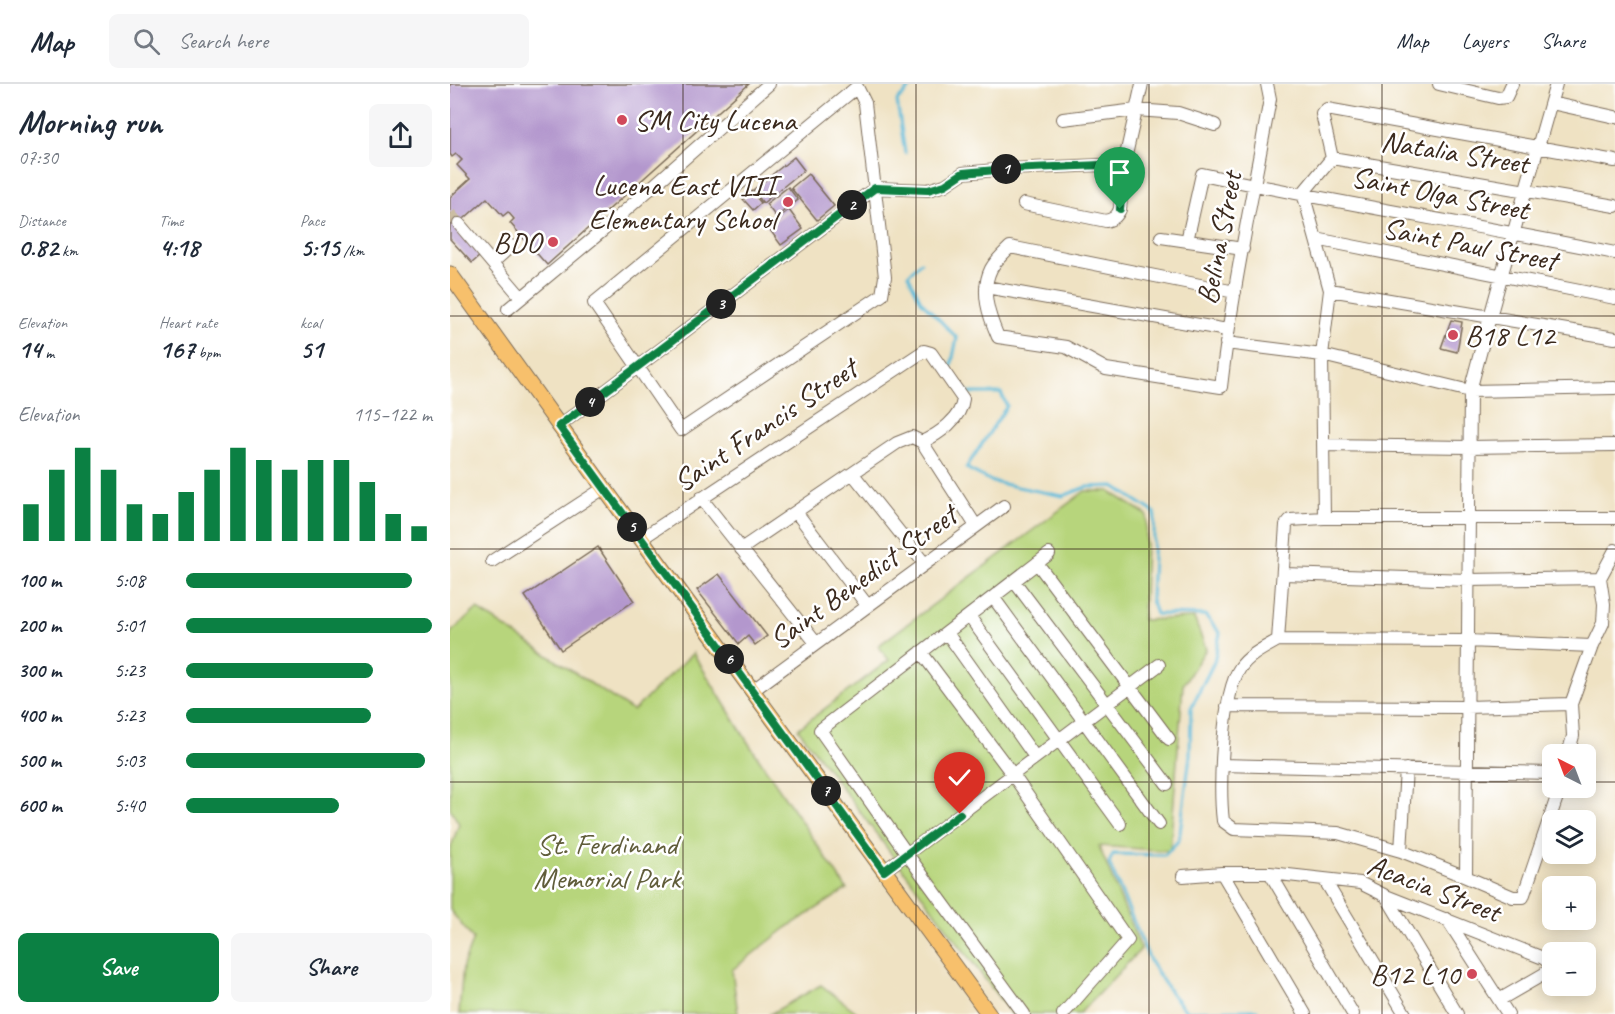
<!DOCTYPE html>
<html lang="en">
<head>
<meta charset="utf-8">
<style>
	:root { --surface:#fff; --page:#f6f6f7; --text:#1f2937; --muted:#747a83; --line:#e0e1e3; --accent:#0b8043 }
	body { margin:0; font-family:Caveat,sans-serif; background:var(--page); color:var(--text); height:100vh; display:flex; flex-direction:column; font-size:22px; white-space:nowrap }
	* { box-sizing:border-box; margin:0 }
	p { font-size:20px; color:var(--muted) }
	.icon { flex:none; width:33px; height:33px; fill:none; stroke:currentColor; stroke-width:2; stroke-linecap:round; stroke-linejoin:round }
	.map { position:relative; flex:1; overflow:hidden }
	.details { display:flex; flex-direction:column; background:var(--surface); width:450px }
	.details>* { flex:none }
	.needle { width:39px; rotate:318deg }
	.buttons { position:absolute; left:1092px; top:660px; display:grid; gap:12px }
	.buttons a { display:grid; place-items:center; width:54px; height:54px; border-radius:9px; background:var(--surface); box-shadow:0 3px 15px #0003; font-size:30px }
	.pin { position:absolute; display:grid; place-items:center; width:51px; height:51px; color:#fff; margin:-62px -26px; border-radius:50% 50% 50% 0; rotate:-45deg; box-shadow:0 0 6px #0007 }
	.pin .icon { rotate:45deg }
	.km { position:absolute; width:30px; height:30px; margin:-15px; border-radius:50%; background:#222; color:#fff; font-size:16px; line-height:30px; text-align:center }
	.round { display:grid; place-items:center; flex:none; width:63px; height:63px; border-radius:9px; background:var(--page) }
	.head { display:flex; align-items:center; justify-content:space-between; height:102px; padding:0 18px }
	h1 { font-size:33px; font-weight:700; line-height:45px }
	.figures { display:grid; grid-template-columns:repeat(3,1fr); gap:9px; height:102px; padding:6px 18px }
	.figures div { display:grid; align-content:center }
	.figures b { font-size:26px; font-weight:700 }
	.figures small { font-size:16px; font-weight:400 }
	.figures p { font-size:16px }
	.chart { height:168px; padding:12px 18px }
	.chart p { display:flex; justify-content:space-between }
	.chart svg { width:100%; height:108px; margin-top:6px; stroke:var(--accent); stroke-width:6 }
	.action { display:flex; gap:12px; margin-top:auto; padding:12px 18px }
	.action a { flex:1; height:69px; border-radius:9px; background:var(--accent); color:#fff; font-size:24px; font-weight:700; line-height:69px; text-align:center }
	.action a+a { background:var(--page); color:var(--text) }
	ul { padding:0 18px; list-style:none; font-size:20px }
	li { display:grid; grid-template-columns:96px 72px 1fr; align-items:center; height:45px }
	li i { height:15px; border-radius:8px; background:var(--accent) }
	header { display:flex; align-items:center; gap:36px; box-sizing:border-box; height:84px; padding:0 30px; background:var(--surface); border-bottom:2px solid var(--line) }
	header strong { font-size:28px }
	nav { display:flex; gap:33px; margin-inline-start:auto; font-size:21px }
	.search { width:420px; height:54px; background:var(--page); display:flex; align-items:center; gap:15px; box-sizing:border-box; padding:0 21px; border-radius:9px; color:var(--muted); font-size:22px }
	main { display:flex; flex:1; min-height:0 }
	.map>svg:first-child { display:block }
	.green { fill:#b7d57b; stroke:#79804c; stroke-width:1.5 }
	.lines { fill:none; stroke-linecap:round; stroke-linejoin:round }
	.stream { stroke:#5ab9d8; stroke-width:3 }
	.building { fill:#b397cd }
	.minor-tunnel { stroke:#cbbda2; stroke-width:12; stroke-dasharray:12 6; stroke-linecap:butt }
	.minor-casing { stroke:#7a6a58; stroke-width:14 }
	.major-casing { stroke:#7a6a58; stroke-width:17 }
	.minor { stroke:#fff; stroke-width:12 }
	.major { stroke:#f7c06c; stroke-width:15 }
	.route-casing { stroke:#fff; stroke-width:12 }
	.route { stroke:#0b8043; stroke-width:8 }
	.grid { fill:none; stroke:#3b2a1e; stroke-width:1.5; stroke-opacity:0.55 }
	.poi-dot { fill:#d1495b; stroke:#fff; stroke-width:2 }
	.labels { text-anchor:middle; dominant-baseline:central; stroke-width:5; stroke-linejoin:round; paint-order:stroke }
	.poi-label { font-size:30px; fill:#3b2a1e; stroke:#fff; text-anchor:end }
	.street-label { font-size:30px; fill:#3b2a1e; stroke:#fff }
	.park-label { font-size:30px; fill:#605d3a; stroke:#fff }
</style>
</head>
<body>
<header>
<strong>Map</strong>
<div class="search"><svg class="icon" aria-label="search" viewBox="0 0 24 24"><circle cx="10" cy="10" r="6"/><path d="M15 15l6 6"/></svg>Search here</div>
<nav><a>Map</a><a>Layers</a><a>Share</a></nav>
</header>
<main>
<section class="details">
<div class="head"><div><h1>Morning run</h1><p>07:30</p></div><a class="round"><svg class="icon" aria-label="share" viewBox="0 0 24 24"><path d="M12 15V3M7 8l5-5 5 5M5 13v7h14v-7"/></svg></a></div>
<div class="figures">
<div><p>Distance</p><b>0.82<small> km</small></b></div>
<div><p>Time</p><b>4:18</b></div>
<div><p>Pace</p><b>5:15<small> /km</small></b></div>
</div>
<div class="figures">
<div><p>Elevation</p><b>14<small> m</small></b></div>
<div><p>Heart rate</p><b>167<small> bpm</small></b></div>
<div><p>kcal</p><b>51</b></div>
</div>
<div class="chart"><p><span>Elevation</span>115–122 m</p>
<svg viewBox="0 0 160 44" preserveAspectRatio="none"><path d="M5 44V29M15 44V15M25 44V6M35 44V15M45 44V29M55 44V33M65 44V24M75 44V15M85 44V6M95 44V11M105 44V15M115 44V11M125 44V11M135 44V20M145 44V33M155 44V38"/></svg>
</div>
<ul>
<li><b>100 m</b>5:08<i style="width:92%"></i></li>
<li><b>200 m</b>5:01<i style="width:100%"></i></li>
<li><b>300 m</b>5:23<i style="width:76%"></i></li>
<li><b>400 m</b>5:23<i style="width:75%"></i></li>
<li><b>500 m</b>5:03<i style="width:97%"></i></li>
<li><b>600 m</b>5:40<i style="width:62%"></i></li>
</ul>
<div class="action"><a>Save</a><a>Share</a></div>
</section>
<div class="map">
<svg width="1165" height="930" viewBox="0 0 1165 930">
	<rect width="100%" height="100%" fill="#fff"/>
	<filter id="ink" filterUnits="userSpaceOnUse"><feTurbulence type="fractalNoise" baseFrequency=".0167" numOctaves="2"/><feDisplacementMap in="SourceGraphic" scale="12" xChannelSelector="R" yChannelSelector="G"/><feConvolveMatrix kernelMatrix="1 2 1 2 8 2 1 2 1" color-interpolation-filters="sRGB"/></filter>
	<filter id="wash" filterUnits="userSpaceOnUse"><feTurbulence type="fractalNoise" baseFrequency=".008" numOctaves="4" result="noise"/><feDisplacementMap in="SourceGraphic" scale="24" xChannelSelector="R" yChannelSelector="G"/><feGaussianBlur stdDeviation="1.35" result="paint"/><feColorMatrix in="noise" values="0 0 0 0 0 0 0 0 0 0 0 0 0 0 0 0 0 1.4 0 .05"/><feComposite in="paint" operator="in"/></filter>
	<g filter="url(#wash)">
		<rect width="100%" height="100%" fill="#efe2c3"/>
		<path class="green" d="M635 407H659L697 431 693 536 744 534 756 565 733 601 720 767 649 762 691 865 629 930H561L348 645 439 576 428 562Z
			M27 525 183 627 243 569 299 660 397 805 336 844 282 886 288 930H9L13 882 23 855 0 826V766L9 740 0 724V549Z
			M371 901 409 930H320Z"/>
		<g class="lines">
			<path class="stream" d="M455 69 447 17 464 0
				M471 178 458 191 471 217 507 254 500 288
				M508 298 518 309H551L557 322 516 384 543 398 613 412 636 403 664 402 705 429 701 516 706 530 755 531 770 549 764 578 741 624 740 672 729 756 715 771 663 770 659 779 701 879 720 908 736 927 807 926 808 930"/>
		</g>
		<g id="blocks">
			<path class="building" d="M0 0H299L97 181 60 139 64 135 58 128 53 132 37 114 5 143 30 172 22 179 0 155V113L20 95 7 81 12 76 6 70 2 73 0 70Z
				M344 73 354 86 313 119 303 106Z
				M358 90 384 122 367 136 341 104Z
				M338 103 348 116 326 133 316 120Z
				M301 107 311 119 303 126 293 115Z
				M339 126 353 145 331 161 317 142Z
				M1001 236 1012 238 1007 268 991 264Z
				M148 463 184 517 111 566 75 512Z
				M269 490 317 552 305 561 298 552 289 560 247 506Z"/>
		</g>
	</g>
	<g filter="url(#ink)">
		<use href="#blocks" fill-opacity="0" stroke="#7a6a58" stroke-width="1.5"/>
		<g class="lines">
			<path class="minor-tunnel" d="M0 130 9 140"/>
			<g class="minor-casing">
				<path id="minor" d="M989 0 1048 14 1056 13 1062 0
					M1106 0C1077 102 1047 204 1020 307L1016 793 951 767 888 749 784 745 773 737C769 704 772 610 790 584 799 571 814 564 828 556L836 441 840 436 874 434 872 271 880 206 853 109 882 74 1165 122
					M407 3 415 19 435 193 432 211 231 346 144 219Z
					M1101 19 1165 33
					M613 35 686 26 728 29 765 41
					M882 74 872 30 877 25 1165 77
					M574 120 656 137C663 135 667 133 670 125L674 80 692 0
					M9 140 71 213
					M711 153 793 165
					M866 155 1165 214
					M737 157 752 90C889 120 1028 141 1165 169
					M42 179 61 162
					M536 203 777 246
					M880 206 1165 254
					M785 208 560 163C554 169 545 177 541 185 530 207 539 232 548 253L616 263 656 285 771 303C782 206 803 110 820 15L817 0
					M58 225 151 148 319 0
					M776 259 872 271 1020 307 1165 304
					M109 342 425 104 478 106 495 101 513 89 557 85 674 80
					M873 361 1019 363 1165 361
					M403 390 474 479
					M251 414 366 559
					M346 428 417 521
					M874 434H1165
					M191 455 474 267 481 269 513 315C511 335 489 350 472 358
					M291 465 447 359 462 353 472 358 526 442
					M42 477 154 404
					M587 479 719 655
					M834 490 1018 496 1150 494
					M564 497 717 700
					M543 513 709 740
					M519 532 670 740
					M497 549 585 673
					M828 556 1018 557 1142 562
					M471 568 563 691 678 856 613 930
					M302 607 554 422
					M777 622 1017 623 1121 620
					M1118 670 1123 652 1121 620 1142 562 1153 539 1154 520 1150 494 1165 466
					M772 681 1102 689
					M951 767 956 685
					M434 787 709 581
					M772 789 855 930
					M820 789 903 930
					M733 792 772 789H820L910 799 936 812 1093 874 1102 881
					M1016 793 1063 813H1073L1110 704
					M874 795 955 930
					M936 812 1007 930
					M997 835 1058 930
					M1049 916 1094 890 1102 882
					M574 930 457 770 370 646 599 470"/>
			</g>
			<g class="major-casing">
				<path id="major" d="M0 190 154 404 539 930"/>
			</g>
			<use href="#minor" class="minor"/>
			<use href="#major" class="major"/>
		</g>
	</g>
	<g class="lines" filter="url(#ink)">
		<g class="route-casing">
			<path id="route" d="M510 730 434 787 109 342 425 104 478 106 495 101 513 89 557 85 674 80 670 125"/>
		</g>
		<use href="#route" class="route"/>
	</g>
	<path class="grid" d="M233 0V930M466 0V930M699 0V930M932 0V930M0 232H1165M0 465H1165M0 698H1102M1136 698H1165"/>
	<g class="poi-dot">
		<circle cx="172" cy="36" r="6"/>
		<circle cx="338" cy="118" r="6"/>
		<circle cx="103" cy="158" r="6"/>
		<circle cx="1003" cy="251" r="6"/>
		<circle cx="1022" cy="890" r="6"/>
	</g>
	<g class="labels">
		<g class="poi-label">
			<text x="184" y="36" text-anchor="start">SM City Lucena</text>
			<text x="326" y="101">Lucena East VIII<tspan x="326" dy="34">Elementary School</tspan></text>
			<text x="91" y="158">BDO</text>
			<text x="1015" y="251" text-anchor="start">B18 L12</text>
			<text x="1010" y="890">B12 L10</text>
		</g>
		<g class="street-label">
			<text transform="translate(1005 68) rotate(9)">Natalia Street</text>
			<text transform="translate(990 109) rotate(11)">Saint Olga Street</text>
			<text transform="translate(769 154) rotate(-79)">Belina Street</text>
			<text transform="translate(1020 160) rotate(11)">Saint Paul Street</text>
			<text transform="translate(315 341) rotate(-34)">Saint Francis Street</text>
			<text transform="translate(413 493) rotate(-36)">Saint Benedict Street</text>
			<text transform="translate(984 804) rotate(21)">Acacia Street</text>
		</g>
		<g class="park-label">
			<text x="157" y="760">St. Ferdinand<tspan x="157" dy="34">Memorial Park</tspan></text>
		</g>
	</g>
</svg>
<div class="buttons">
<a><svg class="needle" viewBox="-14 -14 28 28"><path d="M0-13l5 13h-10z" fill="#e53935"/><path d="M0 13l5-13h-10z" fill="#747a83"/></svg></a>
<a><svg class="icon" aria-label="layers" viewBox="0 0 24 24"><path d="M12 4l9 5-9 5-9-5zM3 14l9 5 9-5"/></svg></a>
<a>+</a>
<a>−</a>
</div>
<div class="pin" style="left:670px;top:125px;background:#1e9e55"><svg class="icon" aria-label="arrive" viewBox="0 0 24 24"><path d="M6 21V4h12l-3 4 3 4H6"/></svg></div>
<div class="pin" style="left:510px;top:730px;background:#d93025"><svg class="icon" aria-label="check" viewBox="0 0 24 24"><path d="M5 12l5 5 9-10"/></svg></div>
<b class="km" style="left:556px;top:85px">1</b>
<b class="km" style="left:402px;top:121px">2</b>
<b class="km" style="left:271px;top:220px">3</b>
<b class="km" style="left:140px;top:318px">4</b>
<b class="km" style="left:182px;top:443px">5</b>
<b class="km" style="left:279px;top:575px">6</b>
<b class="km" style="left:376px;top:707px">7</b>
</div>
</main>
</body>
</html>
